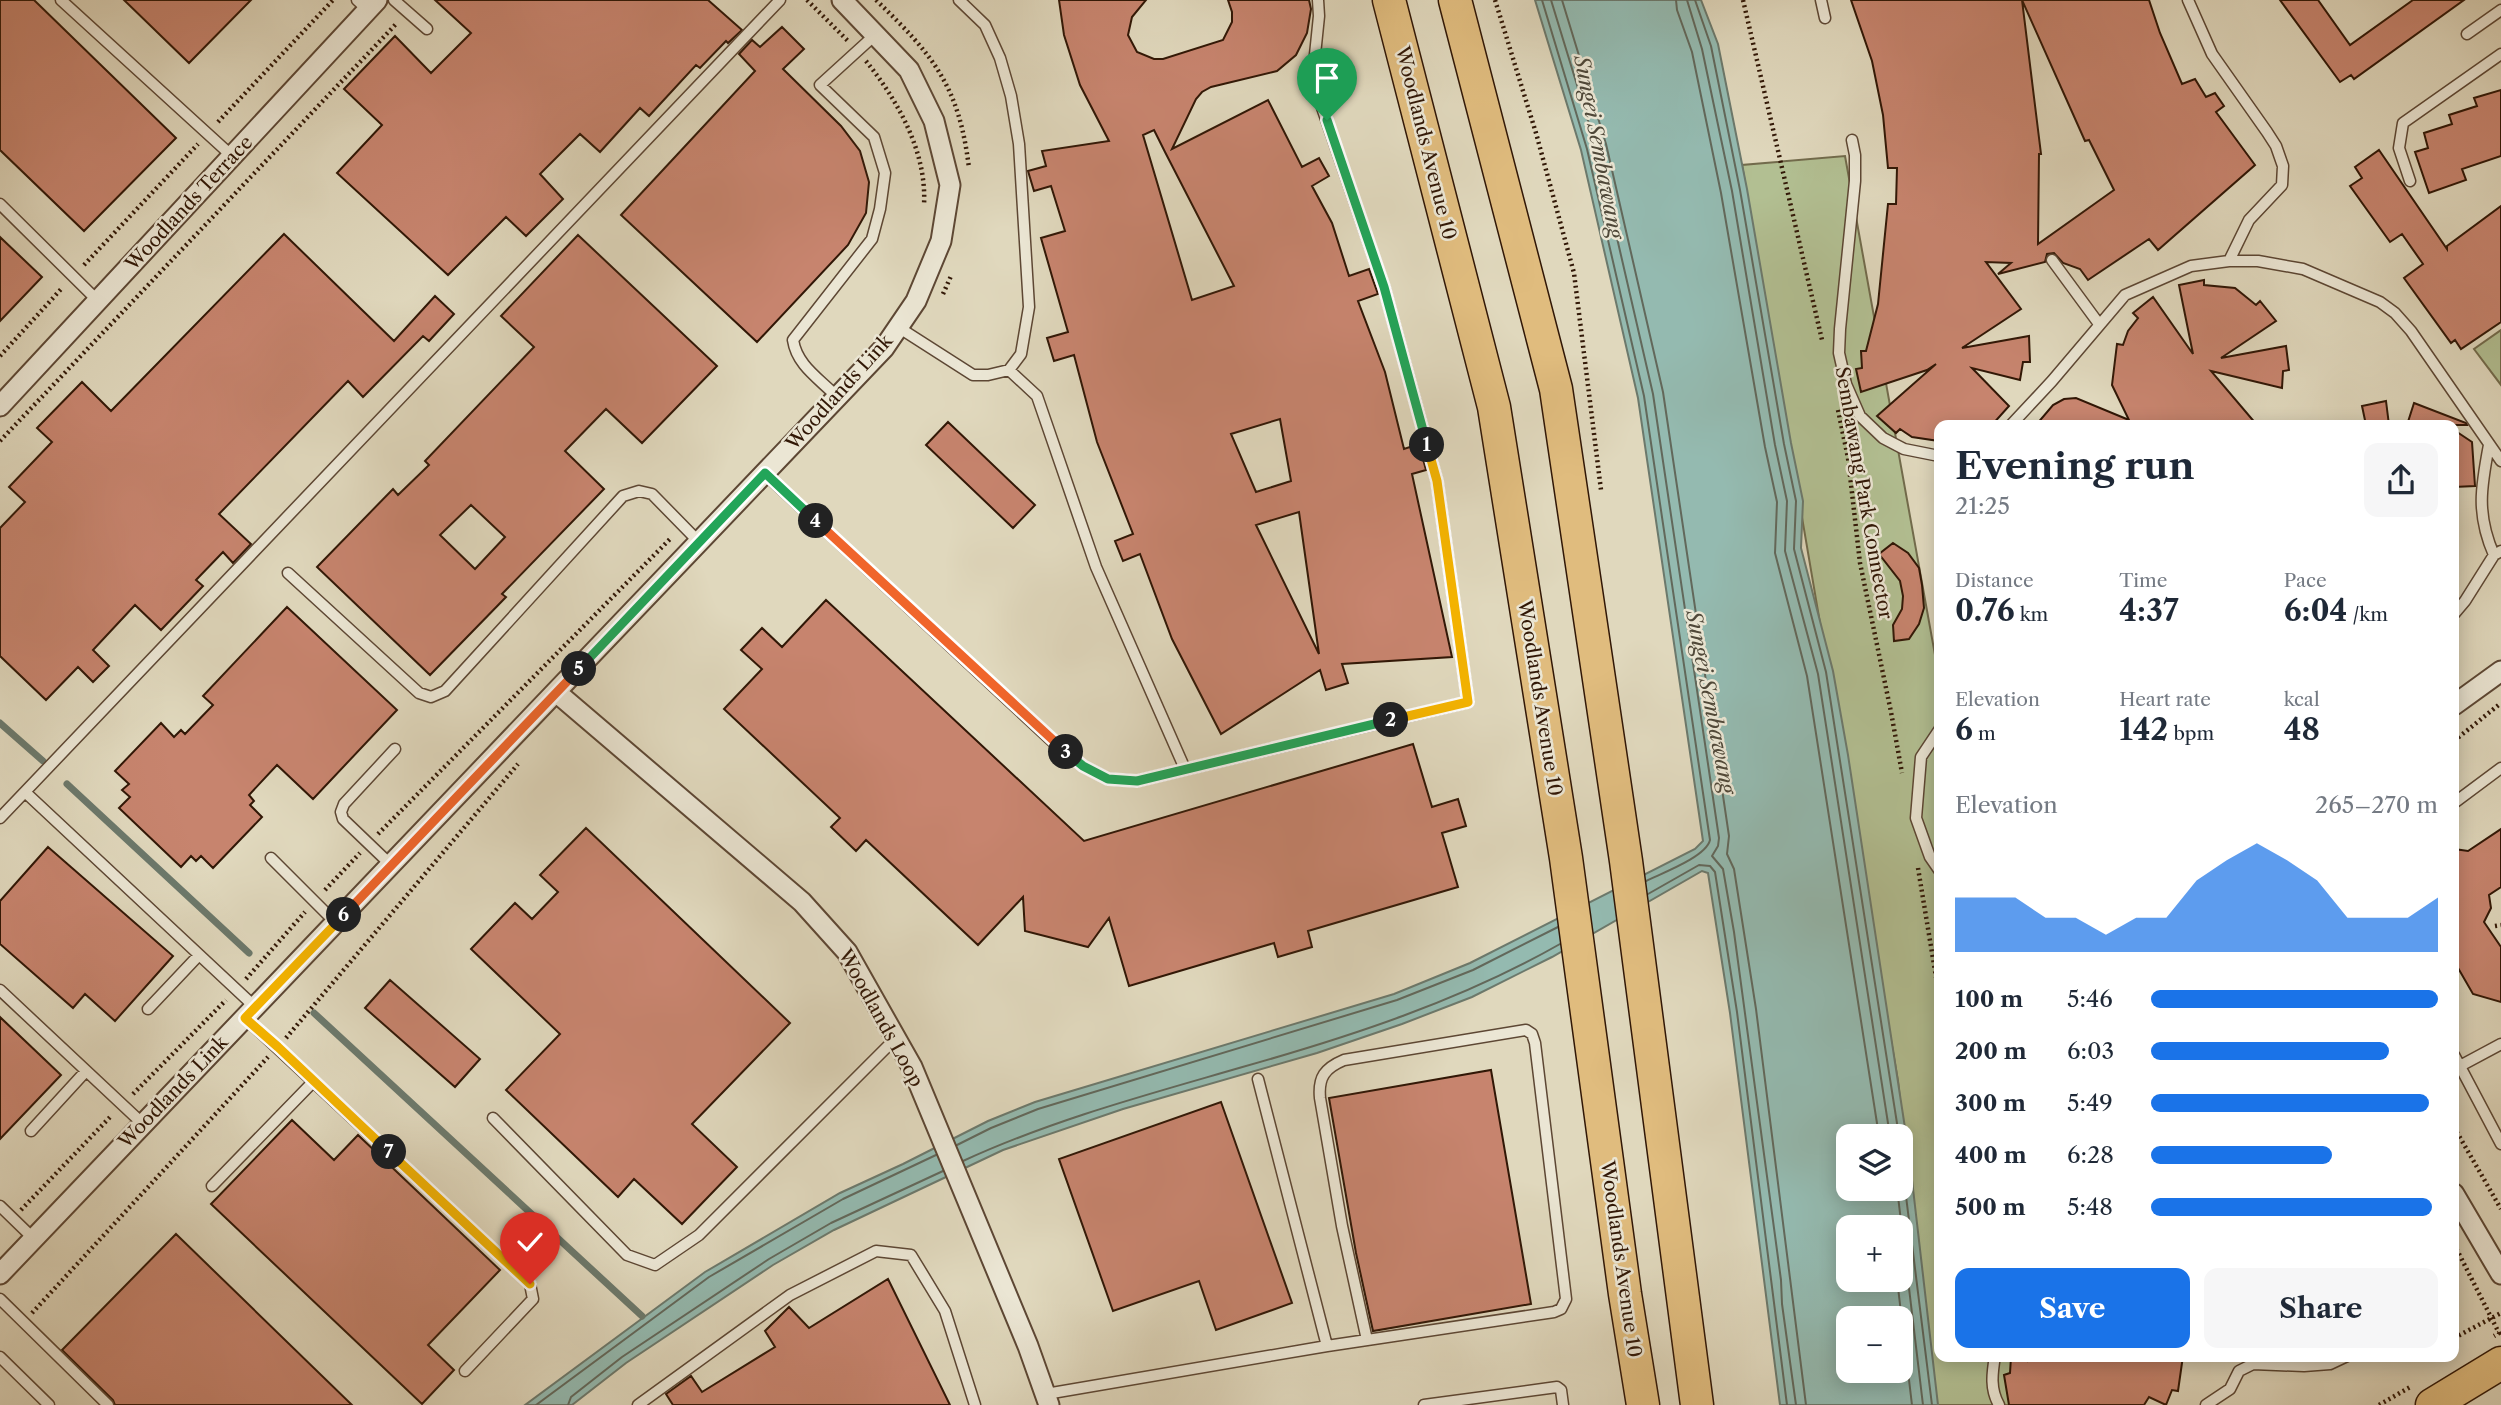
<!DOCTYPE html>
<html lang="en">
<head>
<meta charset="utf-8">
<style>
	:root { --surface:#fff; --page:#f6f6f7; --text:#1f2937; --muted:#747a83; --accent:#1a73e8 }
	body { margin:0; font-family:"Libre Caslon Text",serif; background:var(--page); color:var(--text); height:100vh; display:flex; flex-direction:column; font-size:26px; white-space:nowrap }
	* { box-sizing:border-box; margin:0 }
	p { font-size:23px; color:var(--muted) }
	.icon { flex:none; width:38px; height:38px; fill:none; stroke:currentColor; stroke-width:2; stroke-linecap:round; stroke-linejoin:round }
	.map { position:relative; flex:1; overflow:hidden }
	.details { position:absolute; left:1934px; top:420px; width:525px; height:942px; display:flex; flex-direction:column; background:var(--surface); border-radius:14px; box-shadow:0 4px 18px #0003 }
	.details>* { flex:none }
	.buttons { position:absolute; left:1836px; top:1124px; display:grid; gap:14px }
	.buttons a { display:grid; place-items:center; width:77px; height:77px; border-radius:14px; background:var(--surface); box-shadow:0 4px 18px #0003; font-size:35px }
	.pin { position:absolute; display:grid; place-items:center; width:60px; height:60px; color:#fff; margin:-72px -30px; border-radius:50% 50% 50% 0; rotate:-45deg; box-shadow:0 0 7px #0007 }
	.pin .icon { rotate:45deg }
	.km { position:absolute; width:35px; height:35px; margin:-18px; border-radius:50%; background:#222; color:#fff; font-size:19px; line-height:35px; text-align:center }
	.round { display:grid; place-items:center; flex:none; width:74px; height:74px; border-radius:14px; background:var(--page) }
	.overview { display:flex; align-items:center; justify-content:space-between; height:119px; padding:0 21px }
	h1 { font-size:38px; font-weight:800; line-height:52px }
	.stats { display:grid; grid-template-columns:repeat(3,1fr); gap:10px; height:119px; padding:7px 21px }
	.stats div { display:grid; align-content:center }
	.stats b { font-size:30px; font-weight:800 }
	.stats small { font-size:19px; font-weight:400 }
	.stats p { font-size:19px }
	.chart { height:196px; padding:14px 21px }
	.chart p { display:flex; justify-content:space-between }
	.chart svg { width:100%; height:126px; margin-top:7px; fill:var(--accent); opacity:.7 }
	.button { display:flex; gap:14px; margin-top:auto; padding:14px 21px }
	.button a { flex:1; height:80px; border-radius:14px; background:var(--accent); color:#fff; font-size:28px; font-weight:800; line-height:80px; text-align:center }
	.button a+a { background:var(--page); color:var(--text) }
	ul { padding:0 21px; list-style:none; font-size:23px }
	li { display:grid; grid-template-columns:112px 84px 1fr; align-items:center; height:52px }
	li i { height:18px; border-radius:9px; background:var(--accent) }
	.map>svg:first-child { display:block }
	.green { fill:#b2bf92; stroke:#726b4c; stroke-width:2 }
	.water { fill:#94bab0; stroke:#6c796c; stroke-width:2; fill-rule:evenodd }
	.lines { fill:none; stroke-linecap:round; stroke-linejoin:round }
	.shore { stroke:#62685b; stroke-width:2 }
	.stream { stroke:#6c796c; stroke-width:7 }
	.building { fill:#c7846e; stroke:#311706; stroke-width:2; fill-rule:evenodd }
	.service-casing { stroke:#5d4734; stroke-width:13 }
	.minor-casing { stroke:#5d4734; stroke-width:23 }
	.primary-casing { stroke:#311706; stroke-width:35 }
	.path { stroke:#311706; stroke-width:4.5; stroke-dasharray:2 3.5; stroke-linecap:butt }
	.service { stroke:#ebe6d4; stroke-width:10 }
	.minor { stroke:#ebe6d4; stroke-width:19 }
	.primary { stroke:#e0bc7e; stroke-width:32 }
	.split-1-casing { stroke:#fff; stroke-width:14 }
	.split-2-casing { stroke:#fff; stroke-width:14 }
	.split-3-casing { stroke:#fff; stroke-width:14 }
	.split-4-casing { stroke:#fff; stroke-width:14 }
	.split-5-casing { stroke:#fff; stroke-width:14 }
	.split-6-casing { stroke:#fff; stroke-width:14 }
	.split-7-casing { stroke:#fff; stroke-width:14 }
	.split-8-casing { stroke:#fff; stroke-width:14 }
	.split-1 { stroke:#22a559; stroke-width:9 }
	.split-2 { stroke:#f5b400; stroke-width:9 }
	.split-3 { stroke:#22a559; stroke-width:9 }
	.split-4 { stroke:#f0652b; stroke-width:9 }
	.split-5 { stroke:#22a559; stroke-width:9 }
	.split-6 { stroke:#f0652b; stroke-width:9 }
	.split-7 { stroke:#f5b400; stroke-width:9 }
	.split-8 { stroke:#f5b400; stroke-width:9 }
	.labels { text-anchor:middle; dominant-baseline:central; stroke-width:5; stroke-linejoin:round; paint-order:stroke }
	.street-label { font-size:19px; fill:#311706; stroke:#ebe6d4 }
	.water-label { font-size:21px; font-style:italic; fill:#4f4839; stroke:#ebe6d4 }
</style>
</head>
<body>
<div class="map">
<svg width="2501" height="1405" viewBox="0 0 2501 1405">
	<rect width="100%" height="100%" fill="#e0d8bd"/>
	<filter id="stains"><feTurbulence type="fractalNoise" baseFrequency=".00286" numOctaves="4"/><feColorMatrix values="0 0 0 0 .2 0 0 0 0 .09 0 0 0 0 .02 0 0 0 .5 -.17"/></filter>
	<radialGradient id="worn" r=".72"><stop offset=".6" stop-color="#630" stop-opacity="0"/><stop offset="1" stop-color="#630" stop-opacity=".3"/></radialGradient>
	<path class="green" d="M1845 156 1939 677V1356H2062L2071 1405H1933L1898 1081 1742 165Z
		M2501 330V385L2474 349Z"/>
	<path class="water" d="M1535 0H1701L1718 44 1747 189 1791 443 1803 501 1801 548 1833 671 1848 755 1909 1154 1938 1405H1780L1730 1013 1708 873 1702 871 1552 957 1472 997 1402 1024 1317 1053 1123 1109 1003 1150 834 1230 773 1265 626 1363 572 1405H525L705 1272 840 1193 903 1164 988 1121 1035 1102 1394 994 1470 963 1695 849 1703 841 1638 398 1581 150ZM1848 1136H1900V1188H1848ZM1848 1227H1900V1279H1848ZM1848 1318H1900V1370H1848Z"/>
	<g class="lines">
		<path class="shore" d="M1542 0 1587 149 1644 396 1710 840C1706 857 1662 873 1646 881
			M1551 0 1596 147 1653 394 1719 838 1718 846 1712 856 1723 869 1734 932 1781 1280 1782 1304 1796 1405
			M1562 0 1606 144 1663 392 1729 836 1727 854 1734 869 1756 1009 1806 1405
			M1676 0 1677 10 1692 52 1721 193 1765 447 1777 502 1775 553 1807 676 1879 1136
			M1687 0 1702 49 1732 191 1775 445 1787 501 1785 551 1818 674 1890 1136
			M1695 0 1711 46 1740 190 1784 444 1796 501 1794 549 1826 672 1899 1136
			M1648 894 1699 865 1710 866 1715 872 1737 1012 1787 1405
			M957 1145 991 1128 1038 1109 1397 1000 1473 970 1558 927
			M1900 1148 1932 1405
			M963 1161C1052 1120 1146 1095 1239 1068 1349 1037 1460 1001 1560 944
			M1897 1188 1923 1405
			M1897 1279 1912 1405
			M536 1405 709 1277 843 1199 936 1155
			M568 1405 571 1397 622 1357 769 1259 831 1223 943 1171"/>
		<path class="stream" d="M0 723 43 761
			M67 784 249 953
			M314 1013 642 1316"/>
	</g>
	<path class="building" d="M0 0H34L176 138 84 231 0 150Z
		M124 0H251L189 63Z
		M435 0H708L742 30 728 43 726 41 700 68 696 65 649 116 640 108 600 152 580 134 540 174 563 199 526 236 506 217 448 275 337 173 382 125 344 89 395 36 431 73 471 33Z
		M1059 0H1146L1132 17 1128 35 1137 52 1154 59H1163L1223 40 1232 22V12L1228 0H1309L1311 9 1307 33 1296 55 1277 71 1211 87 1202 92 1196 99 1172 149 1268 100 1302 167 1319 158 1329 176 1312 186 1332 223 1349 276 1369 269 1378 294 1358 301 1385 372 1404 449 1419 444 1426 470 1412 474 1452 657 1342 664 1348 683 1326 690 1320 670 1221 734 1172 639 1140 554 1123 561 1115 541 1133 534 1097 442 1074 355 1054 361 1047 338 1068 332 1041 238 1065 231 1051 186 1034 191 1028 171 1046 166 1042 151 1109 141 1080 85 1064 35ZM1154 130 1165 152 1234 286 1192 300 1143 135ZM1280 419 1291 481 1256 492 1231 434ZM1299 512 1319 654 1256 525Z
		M1851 0H2022L2041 154H2039L2038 244 2114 190 2089 140 2085 141 2022 0H2149L2160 33 2182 84 2195 79 2206 97 2215 93 2224 106 2216 112 2255 165 2158 250 2149 239 2088 280 2080 269 2063 263 2054 253 2047 254 2045 262 1998 274 2011 263 1986 262 2021 309 1962 348 2029 336 2030 362H2023L2020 380 1972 368 2009 406 1992 425H1939V441L1912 437 1900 429 1896 433 1877 416 1936 364 1927 370 1861 392 1856 369 1862 368 1861 351H1866L1878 304 1888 204H1896L1897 168H1888L1883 115 1872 61Z
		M2280 0H2318L2350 45 2413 0H2464L2354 79 2351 75 2340 82Z
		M782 27 804 49 783 69 841 126 860 151 869 182 866 213 848 245 757 342 621 215 755 71 739 54 752 40 760 47Z
		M2501 90V156L2462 169 2466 180 2429 193 2415 152 2428 148 2424 133 2452 124 2449 115 2477 106 2474 98Z
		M2379 150 2447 249V246L2501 206V322L2461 349 2455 340 2451 343 2404 278 2423 264 2402 234 2390 242 2350 186 2362 178 2355 167Z
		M284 234 394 341 435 296 454 314 429 341 423 336 363 397 348 381 219 514 251 544 233 563 223 552 196 580 203 586 161 630 135 605 93 650 109 666 93 682 78 667 46 700 0 656V528L25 502 9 487 52 442 37 428 82 382 111 411Z
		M578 235 717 366 642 443 606 409 565 451 604 489 502 594 506 597 430 675 317 567 393 489 398 495 429 465 425 461 534 347 501 316ZM471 505 505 537 475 569 440 535Z
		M0 237 42 277 0 321Z
		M2204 280V285L2235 288 2256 305 2260 301 2276 321 2221 358 2286 346 2289 370 2283 371 2282 388 2211 371 2257 425H2036L2053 405 2064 399 2076 398 2129 420 2112 385 2117 344 2123 345 2128 331 2138 318 2133 313 2153 297 2193 354 2179 285Z
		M2386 401 2389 425H2366L2362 406Z
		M2414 403 2466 423 2467 425H2407Z
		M948 422 1035 505 1013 528 926 445Z
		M2454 430 2472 442 2475 486 2454 487Z
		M1893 543 1908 553 1919 568 1922 585 1924 608 1919 624 1909 639 1894 641 1893 625 1902 609 1903 596 1900 581 1879 554Z
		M826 600 1084 841 1413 744 1432 807 1458 799 1466 826 1442 833 1458 887 1308 931 1312 947 1278 957 1274 943 1129 986 1109 918 1088 947 1025 931 1023 897 978 945 866 840 856 851 831 827 840 818 724 709 762 669 741 650 762 628 782 647Z
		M287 607 397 710 313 799 277 765 249 795 254 801 250 805 262 817 213 868 201 856 196 861 191 856 181 867 119 808 130 797 122 790 129 784 115 771 161 723 174 737 181 730 185 734 213 705 203 696Z
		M586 828 790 1023 692 1124 737 1167 682 1224 634 1179 618 1197 506 1090 560 1034 471 949 515 903 532 919 558 892 540 875Z
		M2501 829V887L2489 895 2491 908 2484 922 2501 947V1002L2473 994 2454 961V849L2468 851Z
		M48 847 173 956 115 1021 85 994 73 1008 0 944V901Z
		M390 980 480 1059 455 1087 365 1008Z
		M0 1017 61 1075 0 1139Z
		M1491 1070 1531 1304 1373 1331 1356 1253 1329 1098Z
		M1221 1102 1292 1303 1216 1330 1199 1281 1113 1311 1059 1159Z
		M292 1120 334 1160 358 1135 500 1270 428 1345 454 1370 422 1404 211 1204Z
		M176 1234 352 1405H115L113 1400 62 1350Z
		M888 1279 950 1405H673L666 1394 691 1376 702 1392 775 1347 765 1331 789 1307 809 1328Z
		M2028 1356H2183L2178 1391 2172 1390 2166 1405 2149 1397 2144 1405H2009L2004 1375 2010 1373 2011 1357 2027 1361Z"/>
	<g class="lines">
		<g class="service-casing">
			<path id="service" d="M61 0 232 156
				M357 0 368 10
				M394 0 427 29
				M1821 0 1825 18
				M2188 0 2212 54 2267 132 2276 146 2283 166 2282 185 2249 220 2229 261
				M2467 34 2501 10
				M1852 140 1855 155V181L1840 329 1839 353 1846 384 1860 416 1883 438 1904 449 1939 456
				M2410 181 2399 148 2403 123 2501 54
				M0 204 98 301
				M2052 260 2099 324
				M898 327 973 375H988L1009 370 1021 354 1029 307 1019 144 1011 96 1000 58 985 25 959 0
				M1009 370 1037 396 1096 567 1185 769
				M837 397C820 379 797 366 793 340L872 239 880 209 885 173 874 137 820 85 876 34
				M2011 425 2052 381 2125 295 2191 266 2229 261H2258L2303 269 2380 302 2395 313 2411 331 2501 461
				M2489 445C2481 487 2476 514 2494 555
				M764 473 1054 743 1083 766 1108 779 1137 781 1468 702 1437 481 1384 287 1318 96 1313 74 1319 16 1318 0
				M288 573 419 693 431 697 445 691 623 496 639 491 652 494 699 542
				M2454 614 2465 601 2494 555 2501 551
				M1939 730 1921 757 1916 818 1930 857 1939 870
				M25 792 255 1007
				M2454 803 2501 768
				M0 818 780 0
				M271 858 336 923
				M391 865 343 819 341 812 344 804 395 749
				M0 990 143 1124
				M148 1009 199 955
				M245 1018 530 1284 533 1299 465 1371
				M2454 1055 2501 1144
				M2460 1066 2501 1044
				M1258 1079 1327 1346
				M493 1118 627 1255 655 1265 699 1235 896 1038
				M31 1131 86 1071
				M212 1186 313 1082
				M0 1206 34 1239
				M0 1299 108 1405
				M1995 1356C1992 1374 1990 1389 1999 1405
				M0 1357 49 1405
				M1046 1394 1327 1346 1554 1312 1561 1309 1566 1299 1535 1043 1532 1034 1526 1030 1344 1060C1325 1068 1318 1077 1320 1098L1342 1226 1367 1340
				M638 1405 790 1295 876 1251 911 1255 945 1311 975 1405
				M1424 1405 1557 1387 1561 1390 1563 1405
				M2206 1405 2230 1389 2239 1371 2253 1364 2304 1366 2330 1364 2347 1356"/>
		</g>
		<g class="minor-casing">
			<path id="minor" d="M0 406 377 0
				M556 692 802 902 847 952 912 1067 1028 1346 1049 1405
				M2454 705 2501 671
				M2454 1194 2501 1274
				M0 1274 884 348 916 301 941 241 950 185 934 121 909 70 842 0"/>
		</g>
		<g class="primary-casing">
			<path id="primary" d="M1389 0 1494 407 1566 858 1625 1294 1643 1405
				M1455 0 1556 389 1626 861 1697 1405
				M2432 1405 2501 1363"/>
		</g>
		<path class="path" d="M807 0 848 41
			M876 0C934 56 959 86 969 168
			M1495 0 1536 133 1574 273 1601 490
			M1743 0 1822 340
			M866 61C898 101 927 152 924 205
			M218 122 333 0
			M84 265 198 144
			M943 294 951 276
			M0 356 63 287
			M1838 410 1848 458 1860 563 1891 712 1902 773
			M0 441 397 23
			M2454 741 2501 703
			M378 834 670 539
			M1918 868 1939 995
			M325 890 360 853
			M2495 926 2501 925
			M246 979 305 912
			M286 1038 518 764
			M133 1094 226 1000
			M2454 1127 2501 1209
			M21 1210 112 1115
			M2454 1244 2499 1333 2494 1336
			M32 1313 268 1057
			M2454 1338 2501 1313
			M2379 1405 2412 1386"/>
		<use href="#service" class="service"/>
		<use href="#minor" class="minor"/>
		<use href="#primary" class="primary"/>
	</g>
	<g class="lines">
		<g class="split-1-casing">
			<path id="split-1" d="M1327 120 1384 287 1427 445"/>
		</g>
		<g class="split-2-casing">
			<path id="split-2" d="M1391 720 1468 702 1437 481 1427 445"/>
		</g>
		<g class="split-3-casing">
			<path id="split-3" d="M1066 752 1083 766 1108 779 1137 781 1391 720"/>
		</g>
		<g class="split-4-casing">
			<path id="split-4" d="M816 521 1066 752"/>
		</g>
		<g class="split-5-casing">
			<path id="split-5" d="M579 669 765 473 816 521"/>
		</g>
		<g class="split-6-casing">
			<path id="split-6" d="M344 915 579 669"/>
		</g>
		<g class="split-7-casing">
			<path id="split-7" d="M344 915 245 1018 278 1047 389 1152"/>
		</g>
		<g class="split-8-casing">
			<path id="split-8" d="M389 1152 530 1284"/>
		</g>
		<use href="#split-1" class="split-1"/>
		<use href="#split-2" class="split-2"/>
		<use href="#split-3" class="split-3"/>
		<use href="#split-4" class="split-4"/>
		<use href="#split-5" class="split-5"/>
		<use href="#split-6" class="split-6"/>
		<use href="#split-7" class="split-7"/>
		<use href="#split-8" class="split-8"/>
	</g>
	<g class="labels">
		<g class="street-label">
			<text transform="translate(1426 143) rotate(76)">Woodlands Avenue 10</text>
			<text transform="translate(189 203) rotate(-47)">Woodlands Terrace</text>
			<text transform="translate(839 392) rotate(-48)">Woodlands Link</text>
			<text transform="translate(1864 493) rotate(80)">Sembawang Park Connector</text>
			<text transform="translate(1540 698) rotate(81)">Woodlands Avenue 10</text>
			<text transform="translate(881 1018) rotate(61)">Woodlands Loop</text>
			<text transform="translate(173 1092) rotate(-46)">Woodlands Link</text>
			<text transform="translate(1621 1259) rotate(82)">Woodlands Avenue 10</text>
		</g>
		<g class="water-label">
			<text transform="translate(1599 147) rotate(79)">Sungei Sembawang</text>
			<text transform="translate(1711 702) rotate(79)">Sungei Sembawang</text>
		</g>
	</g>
	<rect width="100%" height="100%" filter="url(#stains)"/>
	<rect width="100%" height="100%" fill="url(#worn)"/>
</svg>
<div class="buttons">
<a><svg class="icon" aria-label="layers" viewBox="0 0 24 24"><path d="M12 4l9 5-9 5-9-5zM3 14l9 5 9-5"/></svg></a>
<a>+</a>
<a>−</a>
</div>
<div class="pin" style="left:1327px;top:120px;background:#1e9e55"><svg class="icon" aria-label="arrive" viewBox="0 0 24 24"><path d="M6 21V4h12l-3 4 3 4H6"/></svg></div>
<div class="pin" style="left:530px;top:1284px;background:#d93025"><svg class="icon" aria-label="check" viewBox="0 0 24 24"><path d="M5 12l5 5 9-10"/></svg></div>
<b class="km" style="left:1427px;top:445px">1</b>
<b class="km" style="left:1391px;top:720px">2</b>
<b class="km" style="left:1066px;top:752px">3</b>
<b class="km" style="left:816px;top:521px">4</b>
<b class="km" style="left:579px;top:669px">5</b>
<b class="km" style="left:344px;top:915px">6</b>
<b class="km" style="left:389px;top:1152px">7</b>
<section class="details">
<div class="overview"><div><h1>Evening run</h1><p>21:25</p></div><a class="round"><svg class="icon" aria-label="share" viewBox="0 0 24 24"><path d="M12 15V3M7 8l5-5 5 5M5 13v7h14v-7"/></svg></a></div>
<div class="stats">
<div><p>Distance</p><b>0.76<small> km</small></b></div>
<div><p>Time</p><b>4:37</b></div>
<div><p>Pace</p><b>6:04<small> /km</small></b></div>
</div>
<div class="stats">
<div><p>Elevation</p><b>6<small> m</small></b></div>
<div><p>Heart rate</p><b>142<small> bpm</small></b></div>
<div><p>kcal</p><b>48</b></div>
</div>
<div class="chart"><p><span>Elevation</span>265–270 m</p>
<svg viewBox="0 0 160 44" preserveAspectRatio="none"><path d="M0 44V25L10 25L20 25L30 32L40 32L50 38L60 32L70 32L80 19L90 12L100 6L110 12L120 19L130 32L140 32L150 32L160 25V44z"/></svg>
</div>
<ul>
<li><b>100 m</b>5:46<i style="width:100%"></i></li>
<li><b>200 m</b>6:03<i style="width:83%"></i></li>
<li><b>300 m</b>5:49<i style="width:97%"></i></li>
<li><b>400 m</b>6:28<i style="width:63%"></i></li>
<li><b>500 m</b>5:48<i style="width:98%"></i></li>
</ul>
<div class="button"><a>Save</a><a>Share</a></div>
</section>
</div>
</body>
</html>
